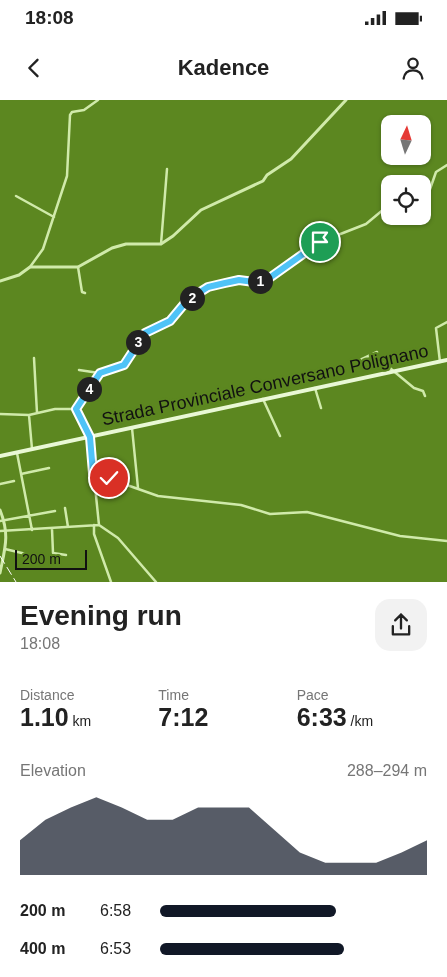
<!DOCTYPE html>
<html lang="en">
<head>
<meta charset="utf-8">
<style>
	:root { --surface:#fff; --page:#f2f2f2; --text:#222; --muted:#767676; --accent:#111827 }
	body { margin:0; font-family:Helvetica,sans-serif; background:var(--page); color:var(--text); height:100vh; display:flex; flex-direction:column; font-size:19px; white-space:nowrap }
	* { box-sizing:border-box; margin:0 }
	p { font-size:16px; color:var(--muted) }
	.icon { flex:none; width:28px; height:28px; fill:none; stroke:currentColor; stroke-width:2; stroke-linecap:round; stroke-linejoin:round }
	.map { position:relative; height:482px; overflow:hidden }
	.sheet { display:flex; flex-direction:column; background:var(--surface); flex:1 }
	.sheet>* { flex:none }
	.needle { width:32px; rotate:4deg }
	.buttons { position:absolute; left:381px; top:15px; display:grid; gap:10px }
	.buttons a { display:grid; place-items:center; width:50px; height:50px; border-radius:10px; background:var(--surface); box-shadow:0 1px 4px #0004; font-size:25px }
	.scale { position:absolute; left:15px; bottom:12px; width:72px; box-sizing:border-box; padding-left:5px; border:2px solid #111; border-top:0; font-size:14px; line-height:18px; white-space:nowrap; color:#111; -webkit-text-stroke:4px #5c8720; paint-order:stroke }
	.pin { position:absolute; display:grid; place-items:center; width:42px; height:42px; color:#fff; margin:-21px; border:2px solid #fff; border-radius:50%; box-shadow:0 1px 5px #0007 }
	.km { position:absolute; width:25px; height:25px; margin:-12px; border-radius:50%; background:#222; color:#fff; font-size:14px; line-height:25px; text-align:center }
	.round { display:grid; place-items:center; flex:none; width:52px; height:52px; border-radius:15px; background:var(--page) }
	.headline { display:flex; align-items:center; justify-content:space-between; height:85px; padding:0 20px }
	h1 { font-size:28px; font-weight:800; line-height:38px }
	.figures { display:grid; grid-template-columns:repeat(3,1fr); gap:8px; height:85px; padding:5px 20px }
	.figures div { display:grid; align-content:center }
	.figures b { font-size:25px; font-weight:800 }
	.figures small { font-size:14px; font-weight:400 }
	.figures p { font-size:14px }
	.chart { height:140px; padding:10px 20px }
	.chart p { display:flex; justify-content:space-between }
	.chart svg { width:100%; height:90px; margin-top:5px; fill:var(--accent); opacity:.7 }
	ul { padding:0 20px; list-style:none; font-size:16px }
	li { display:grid; grid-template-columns:80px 60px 1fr; align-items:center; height:38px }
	li i { height:12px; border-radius:6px; background:var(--accent) }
	.status { display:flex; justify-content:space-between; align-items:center; height:35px; padding:0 25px; background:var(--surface); direction:ltr }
	.status svg { height:14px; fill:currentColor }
	header { display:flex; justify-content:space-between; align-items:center; height:65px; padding:0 20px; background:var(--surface); font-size:22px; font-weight:800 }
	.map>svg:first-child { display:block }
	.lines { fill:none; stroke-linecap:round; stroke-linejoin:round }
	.minor { stroke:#d0eaaa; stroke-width:2.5 }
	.tertiary { stroke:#d0eaaa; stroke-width:3 }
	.secondary { stroke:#e9f8d5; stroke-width:4 }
	.rail { stroke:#fff; stroke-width:1; stroke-dasharray:9 4; stroke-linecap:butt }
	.route-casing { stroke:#fff; stroke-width:10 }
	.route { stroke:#4fc3f7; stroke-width:6 }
	.labels { text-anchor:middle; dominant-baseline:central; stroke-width:4.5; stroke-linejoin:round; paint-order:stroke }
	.street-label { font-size:18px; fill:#111; stroke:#5c8720 }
</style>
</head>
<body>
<div class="status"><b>18:08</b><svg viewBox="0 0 49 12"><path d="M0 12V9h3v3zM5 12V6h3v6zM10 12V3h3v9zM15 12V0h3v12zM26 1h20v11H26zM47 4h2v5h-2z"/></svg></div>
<header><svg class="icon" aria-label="back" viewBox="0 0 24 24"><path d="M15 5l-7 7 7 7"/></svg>Kadence<svg class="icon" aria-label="person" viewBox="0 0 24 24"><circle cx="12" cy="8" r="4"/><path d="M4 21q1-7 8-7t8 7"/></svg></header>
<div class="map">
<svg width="447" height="482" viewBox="0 0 447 482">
	<rect width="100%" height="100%" fill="#5c8720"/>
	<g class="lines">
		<path class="minor" d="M16 96 54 117
			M422 97 429 92 436 72 447 65
			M161 144 167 69
			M30 167 43 149 67 76 70 15 72 12 84 10 98 0
			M78 167 82 192 85 193
			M373 254 414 288 423 291 425 296
			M34 258 37 313
			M360 260 377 252
			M440 262 436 228 447 222
			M79 270 99 273
			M315 288 321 308
			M263 299 280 336
			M0 314 29 315 55 309H75
			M29 315 32 349
			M132 328 138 388
			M17 353 32 430
			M93 373 158 396 241 405 270 414 307 412 400 436 447 441
			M21 374 49 368
			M0 384 14 381
			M65 408 68 427
			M0 421 55 411
			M94 425V434L111 482
			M99 425 90 337 76 309 100 273 124 265 145 233 170 221 185 203 197 194 208 187 225 183 239 181 254 182 268 179 320 142 366 124 390 104
			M99 425 118 438 156 482
			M52 429 53 453 66 455
			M0 431 99 425
			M5 449 26 454"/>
		<path class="tertiary" d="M0 181 19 175 30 167H78L112 148 126 144H161L173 136 201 110 263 81 267 75 291 59 346 0
			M0 410C10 435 5 448 0 473"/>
		<path class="secondary" d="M0 356 447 260"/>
		<path class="rail" d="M0 456 16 482"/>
	</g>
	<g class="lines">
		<g class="route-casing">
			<path id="route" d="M109 378 93 373 90 337 76 309 100 273 124 265 145 233 170 221 185 203 197 194 208 187 225 183 239 180 254 182 268 179 320 142"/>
		</g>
		<use href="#route" class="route"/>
	</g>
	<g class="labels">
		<g class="street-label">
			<text transform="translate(265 285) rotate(-12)">Strada Provinciale Conversano Polignano</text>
		</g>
	</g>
</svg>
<div class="buttons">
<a><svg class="needle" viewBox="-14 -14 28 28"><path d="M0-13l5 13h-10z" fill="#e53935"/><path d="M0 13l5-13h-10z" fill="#767676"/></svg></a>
<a><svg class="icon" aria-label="locate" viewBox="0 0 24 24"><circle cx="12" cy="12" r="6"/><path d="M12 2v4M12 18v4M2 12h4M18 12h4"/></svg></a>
</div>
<div class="scale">200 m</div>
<div class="pin" style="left:320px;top:142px;background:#1e9e55"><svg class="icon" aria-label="arrive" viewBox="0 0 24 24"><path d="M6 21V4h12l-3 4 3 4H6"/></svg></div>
<div class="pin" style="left:109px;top:378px;background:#d93025"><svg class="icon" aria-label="check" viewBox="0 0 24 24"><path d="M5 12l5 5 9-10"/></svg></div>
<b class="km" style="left:260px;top:181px">1</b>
<b class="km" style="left:192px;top:198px">2</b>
<b class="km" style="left:138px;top:242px">3</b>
<b class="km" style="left:89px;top:289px">4</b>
</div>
<section class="sheet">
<div class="headline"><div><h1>Evening run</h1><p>18:08</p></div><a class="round"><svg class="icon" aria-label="share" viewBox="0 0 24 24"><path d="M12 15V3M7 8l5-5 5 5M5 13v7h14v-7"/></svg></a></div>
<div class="figures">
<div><p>Distance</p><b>1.10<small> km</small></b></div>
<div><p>Time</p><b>7:12</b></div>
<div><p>Pace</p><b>6:33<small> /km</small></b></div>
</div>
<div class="chart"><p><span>Elevation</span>288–294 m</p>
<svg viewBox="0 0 160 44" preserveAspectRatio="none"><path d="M0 44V27L10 17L20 11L30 6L40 11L50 17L60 17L70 11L80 11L90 11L100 22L110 33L120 38L130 38L140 38L150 33L160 27V44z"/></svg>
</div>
<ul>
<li><b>200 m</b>6:58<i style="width:66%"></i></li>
<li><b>400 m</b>6:53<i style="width:69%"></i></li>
</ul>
</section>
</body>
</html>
